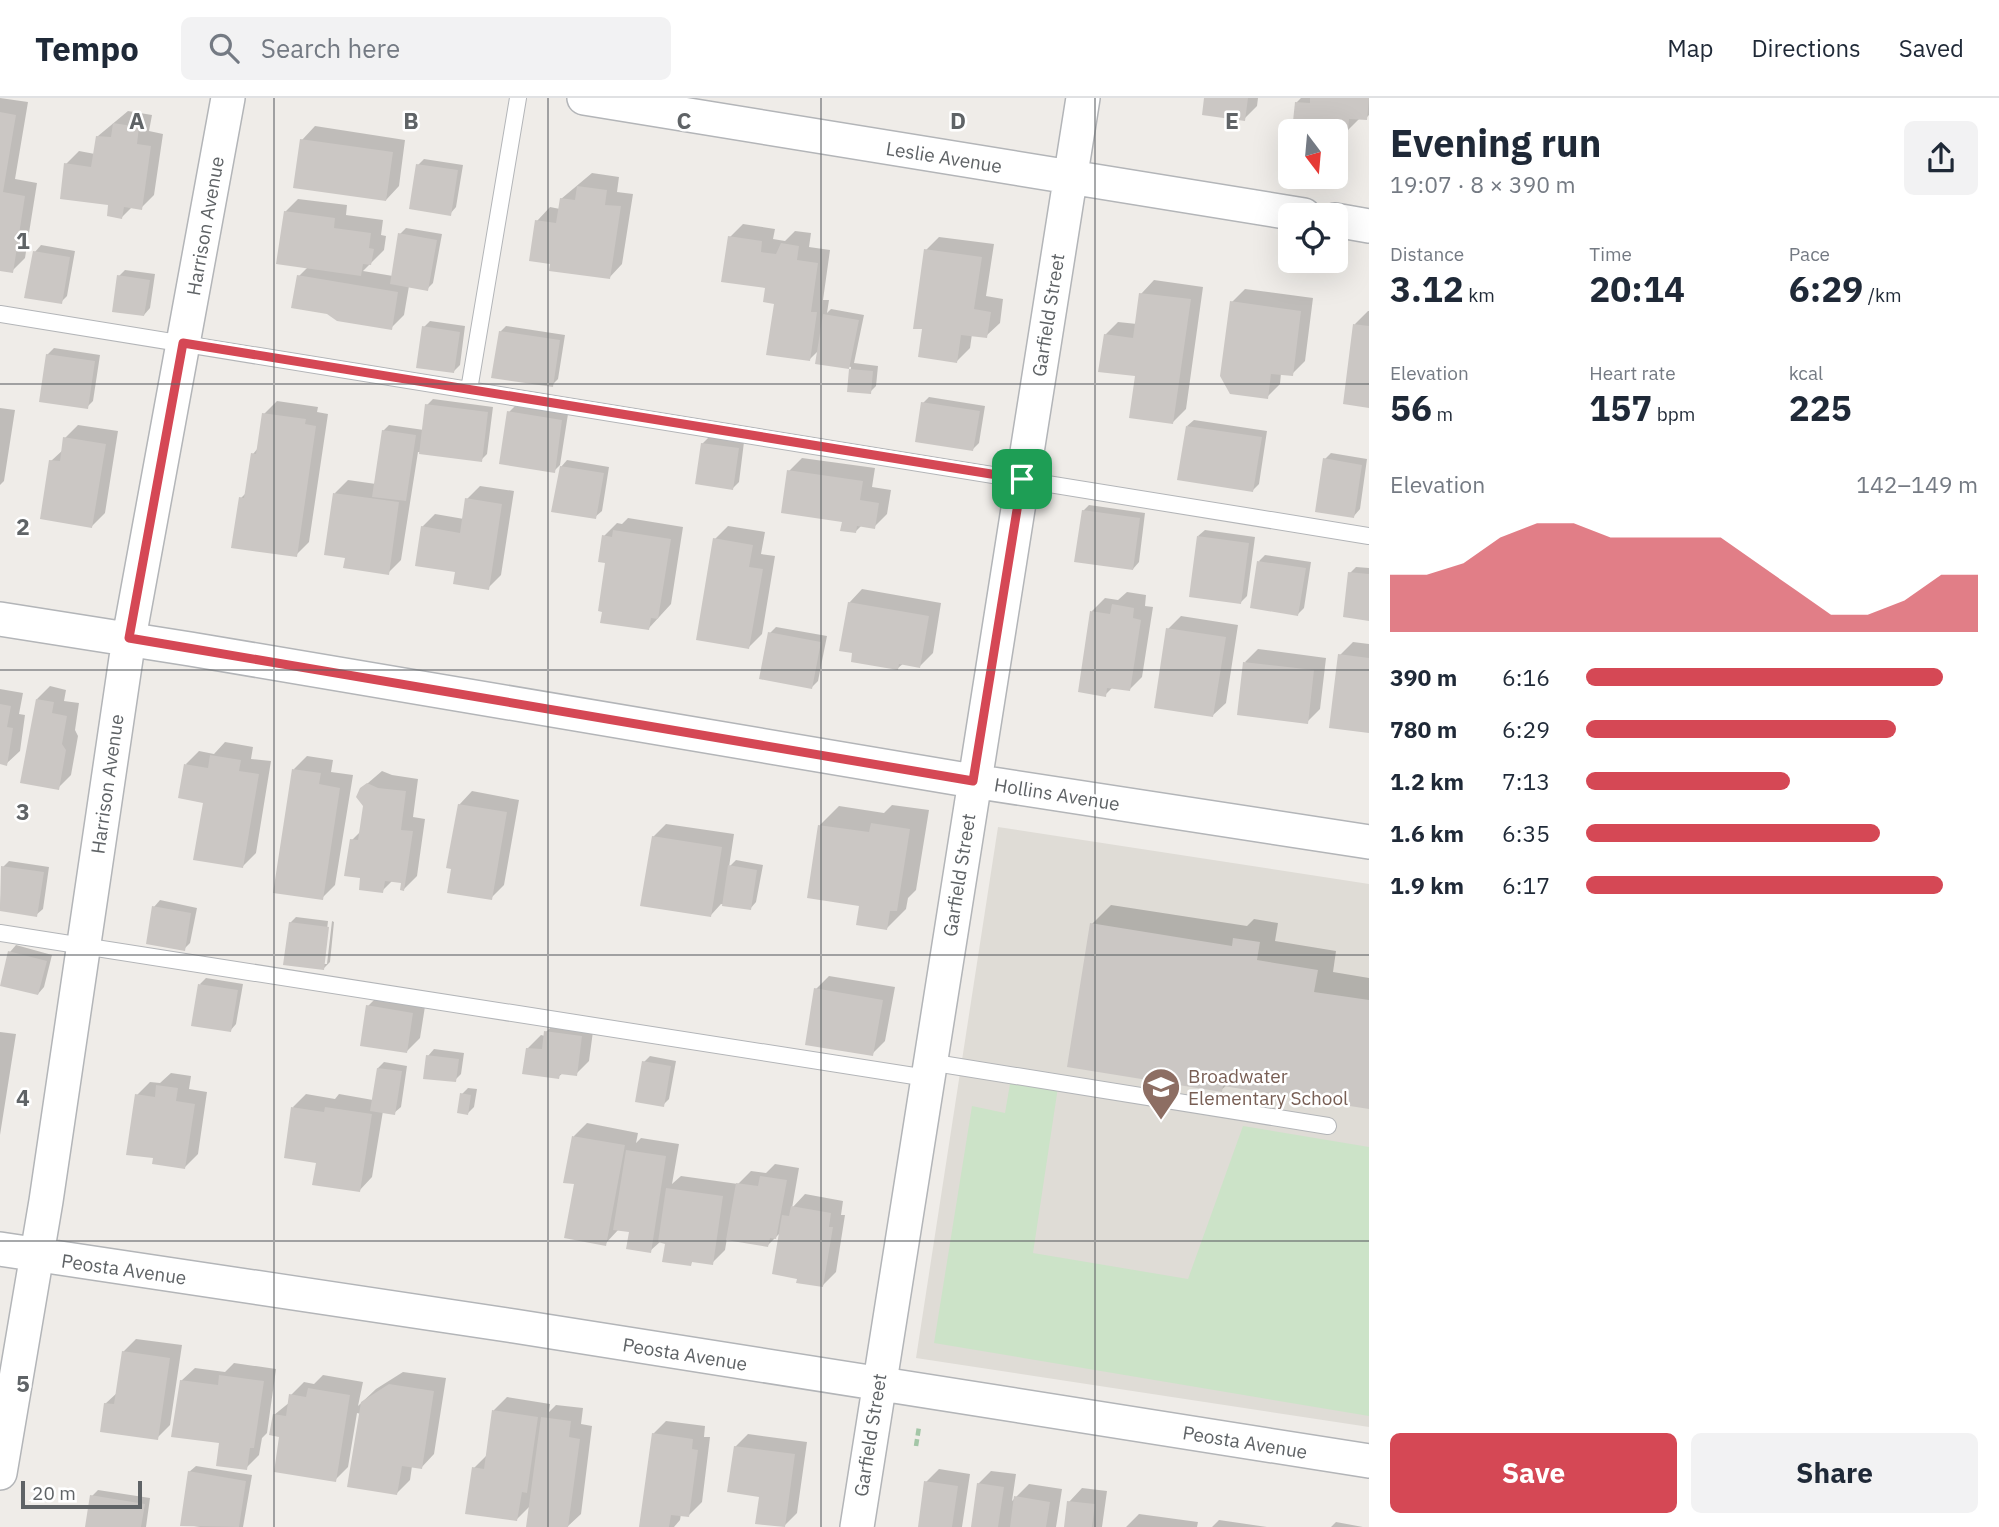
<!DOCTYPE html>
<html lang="en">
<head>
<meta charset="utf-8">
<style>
	:root { --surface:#fff; --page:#f2f2f3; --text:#1f2937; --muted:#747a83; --line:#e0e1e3; --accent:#d54855 }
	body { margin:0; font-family:"IBM Plex Sans",sans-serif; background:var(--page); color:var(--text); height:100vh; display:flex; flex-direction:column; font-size:26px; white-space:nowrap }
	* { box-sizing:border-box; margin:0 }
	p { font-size:23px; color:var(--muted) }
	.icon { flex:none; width:38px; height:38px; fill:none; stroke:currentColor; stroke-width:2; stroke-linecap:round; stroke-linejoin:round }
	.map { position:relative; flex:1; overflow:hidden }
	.drawer { display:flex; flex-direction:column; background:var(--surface); width:630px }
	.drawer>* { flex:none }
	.needle { width:46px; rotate:164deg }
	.tools { position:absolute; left:1278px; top:21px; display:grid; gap:14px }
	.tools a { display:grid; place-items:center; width:70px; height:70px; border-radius:10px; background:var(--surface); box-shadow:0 7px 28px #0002; font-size:35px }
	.scale { position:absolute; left:21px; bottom:18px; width:121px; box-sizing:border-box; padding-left:7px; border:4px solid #5f6366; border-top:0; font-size:19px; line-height:24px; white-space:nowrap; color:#5f6366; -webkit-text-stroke:5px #fff; paint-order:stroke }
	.pin { position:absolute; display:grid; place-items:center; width:60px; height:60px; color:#fff; margin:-30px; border-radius:14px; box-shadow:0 4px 10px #0006 }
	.round { display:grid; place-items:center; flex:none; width:74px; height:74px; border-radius:10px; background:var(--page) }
	.overview { display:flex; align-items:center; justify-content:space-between; height:119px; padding:0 21px }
	h1 { font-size:38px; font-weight:800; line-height:52px }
	.stats { display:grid; grid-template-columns:repeat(3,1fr); gap:10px; height:119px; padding:7px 21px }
	.stats div { display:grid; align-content:center }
	.stats b { font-size:35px; font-weight:800 }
	.stats small { font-size:19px; font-weight:400 }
	.stats p { font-size:19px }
	.chart { height:196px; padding:14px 21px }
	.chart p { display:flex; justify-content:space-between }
	.chart svg { width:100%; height:126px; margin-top:7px; fill:var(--accent); opacity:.7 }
	.action { display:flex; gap:14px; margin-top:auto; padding:14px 21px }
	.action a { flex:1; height:80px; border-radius:10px; background:var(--accent); color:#fff; font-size:28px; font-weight:800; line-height:80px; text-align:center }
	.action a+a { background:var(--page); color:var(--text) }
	ul { padding:0 21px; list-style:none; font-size:23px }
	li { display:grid; grid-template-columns:112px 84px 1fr; align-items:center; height:52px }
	li i { height:18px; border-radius:9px; background:var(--accent) }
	header { display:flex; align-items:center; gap:42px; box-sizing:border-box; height:98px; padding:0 35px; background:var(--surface); border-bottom:2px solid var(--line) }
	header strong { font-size:33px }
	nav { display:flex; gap:38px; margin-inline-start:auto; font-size:24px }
	.search { width:490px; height:63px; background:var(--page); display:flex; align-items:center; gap:18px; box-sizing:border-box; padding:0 24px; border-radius:10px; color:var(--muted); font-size:26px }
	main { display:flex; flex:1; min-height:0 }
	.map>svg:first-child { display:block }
	.education { fill:#dfdcd6 }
	.green { fill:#cce3c8 }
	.shadow { fill:#0003 }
	.building { fill:#cbc7c4 }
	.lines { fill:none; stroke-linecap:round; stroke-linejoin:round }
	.service-casing { stroke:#b3b5b8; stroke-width:18 }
	.minor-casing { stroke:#b3b5b8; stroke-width:36 }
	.path { stroke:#a4c6a7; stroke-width:4.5; stroke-dasharray:7 3.5; stroke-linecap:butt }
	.service { stroke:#fff; stroke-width:16 }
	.minor { stroke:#fff; stroke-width:33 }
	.route-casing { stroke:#fff; stroke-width:14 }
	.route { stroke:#d54855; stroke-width:9 }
	.grid { fill:none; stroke:#5f6366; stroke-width:2; stroke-opacity:0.55 }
	.labels { text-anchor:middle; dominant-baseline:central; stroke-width:5; stroke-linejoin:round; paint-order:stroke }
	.street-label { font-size:19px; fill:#5f6366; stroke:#fff }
	.education-label { font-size:19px; fill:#785e54; stroke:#fff; text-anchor:start }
	.grid-label { font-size:23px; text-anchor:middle; font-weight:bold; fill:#5f6366; stroke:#fff; stroke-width:5; stroke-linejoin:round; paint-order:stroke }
</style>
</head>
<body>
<header>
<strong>Tempo</strong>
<div class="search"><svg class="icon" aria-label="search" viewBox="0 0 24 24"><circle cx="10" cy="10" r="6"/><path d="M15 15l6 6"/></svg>Search here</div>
<nav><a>Map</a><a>Directions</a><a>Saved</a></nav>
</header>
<main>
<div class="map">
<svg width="1369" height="1429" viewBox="0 0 1369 1429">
	<rect width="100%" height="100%" fill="#efece8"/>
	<path class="education" d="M998 729 1369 786V1329L916 1260Z"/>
	<path class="green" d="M1011 980 1058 989 1033 1155 1188 1181 1243 1028 1369 1049V1318L934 1245 972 1008 1005 1015Z"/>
	<path class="shadow" d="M0 0 28 4 15 81 37 85 25 160 12 173 0 172Z
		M1206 0H1258L1257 8 1244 21Z
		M1301 0H1369V17L1366 20H1360L1348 32 1318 29 1313 33 1294 31 1297 4Z
		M128 13 152 17 149 33 163 36 154 97 141 110 132 109 122 119 66 66 79 53 95 56 98 38Z
		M315 28 405 42 399 88 386 102 302 42Z
		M424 61 463 67 456 109 450 116 418 67Z
		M592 75 619 79 617 94 633 96 622 166 609 180 537 123 550 109 560 111 561 101Z
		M298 101 347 107 346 117 383 122 381 137 386 138 384 152 363 173 393 178 400 136 406 130 442 136 433 185 427 191 409 188 404 217 391 230 299 178 308 169 285 114Z
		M743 126 775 131 773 141 785 143 795 133 811 135 809 149 830 152 823 202H829L827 215 831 211 864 217 854 265 878 268 876 288 870 294 849 292 851 269 817 264 819 252 809 262 767 189 730 139Z
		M939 139 994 146 986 198 1003 201 1000 225 986 238 972 236 970 250 957 263 924 230 926 152Z
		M41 147 75 153 67 198 61 204 35 154Z
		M125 172 155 176 150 210 144 217 119 178Z
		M1154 182 1203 189 1186 311 1173 324 1105 237 1118 224 1137 226 1141 196Z
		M1245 191 1313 200 1305 263 1292 276 1281 275 1280 286 1267 299 1232 204Z
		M1368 213H1369V308L1355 226Z
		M430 223 465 228 460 267 454 273 424 229Z
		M506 228 565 237 558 281 552 287 500 234Z
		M54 250 100 257 93 303 87 309 47 257Z
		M929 299 985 308 979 345 973 351 923 305Z
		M433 301 493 309 487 356 481 362 418 354 401 462 388 475 347 458 335 395 348 382 376 386 383 333 389 327 424 332 427 307Z
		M277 303 318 309 317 314 328 316 309 444 296 457 241 400 247 394 253 356 259 349 264 316Z
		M515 308 568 316 560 367 554 373 509 314Z
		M0 310 15 312 4 383 0 387Z
		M1194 322 1267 333 1259 386 1253 392 1187 328Z
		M78 327 118 333 105 415 92 428 51 363 64 351 65 340Z
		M709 339 744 344 739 384 733 390 702 346Z
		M1331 355 1367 361 1360 411 1354 418 1325 361Z
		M802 360 875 370 872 389 891 392 887 416 874 429 862 427 855 434 789 373Z
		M567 362 609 369 602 413 595 419 561 369Z
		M480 388 514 393 501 477 488 490 457 472 422 429 435 416 464 421 467 401Z
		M1089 407 1145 415 1139 464 1133 471 1083 413Z
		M628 420 683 429 671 506 649 530 607 464 604 438 617 425 622 426Z
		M728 428 765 434 761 456 775 458 762 536 749 549 715 441Z
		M1205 432 1255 439 1247 498 1241 504 1198 438Z
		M1265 457 1311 464 1304 510 1298 516 1259 463Z
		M1356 469 1369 470V521L1350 475Z
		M862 491 941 505 933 555 920 568 904 565 898 570 854 554 849 505Z
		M1127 494 1146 497 1145 508 1153 509 1142 579 1129 592 1113 589 1105 597 1092 513 1105 500 1118 502Z
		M1181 518 1238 527 1226 605 1212 618 1168 531Z
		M776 529 827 538 818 583 812 589 770 535Z
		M1353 544 1369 546V633L1340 557Z
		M1258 551 1326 560 1320 611 1307 624 1245 564Z
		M50 588 66 592 64 603 79 605 75 632 78 638 71 677 58 690 37 601Z
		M0 591 23 595 19 616 25 617 20 653 6 666 0 664Z
		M225 644 253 649 251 661 271 663 256 755 243 768 186 666 199 653 214 656Z
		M307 658 333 662 331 674 353 677 335 787 322 800 294 671Z
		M382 673 392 677 418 681 413 719 425 721 417 778 404 791 403 784 393 782 382 793 362 779 352 742 362 732 365 708 361 691Z
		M472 693 519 702 504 787 491 800 459 707Z
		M892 707 929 712 916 792 908 800 906 811 887 830 861 806 820 727 839 708 884 715Z
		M666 726 734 736 729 769 736 762 763 767 756 804 750 811 721 806 711 817 653 739Z
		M9 763 49 769 43 811 36 817 0 811 3 769Z
		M160 802 197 810 190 845 184 851 154 809Z
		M1111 807 1247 828 1254 821 1278 825 1275 843 1336 853 1333 874 1369 880V1009L1227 987 1221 992 1092 826Z
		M296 819 328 823 323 866H327L332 823 334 824 330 864 324 870 290 825Z
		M16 847 52 857 44 889 38 896 10 854Z
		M829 878 895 889 885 943 872 956 816 891Z
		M206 880 243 886 236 926 230 933 200 886Z
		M381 895 426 902 420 940 407 953 368 908Z
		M559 921 594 926 589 963 576 976 563 975 558 979 527 951 541 937 545 938 546 934Z
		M0 934 16 936 0 1037Z
		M434 951 464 955 461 976 455 982 428 958Z
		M650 958 676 963 669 1001 663 1007 644 964Z
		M384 964 407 968 401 1009 394 1015 383 1013 372 1079 359 1093 318 1064 293 1009 306 996 335 1001 339 996 373 1002 378 970Z
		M171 975 191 978 189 991 207 994 198 1056 185 1069 155 1059 137 997 150 984 160 985Z
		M468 990 477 991 474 1009 468 1015 462 996Z
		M587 1025 638 1035 636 1045 641 1040 679 1046 672 1086 681 1078 738 1086 751 1073 766 1075 775 1066 799 1070 792 1110 805 1096 843 1103 841 1117H845L836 1174 823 1187 781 1134 768 1147 727 1140 725 1152 712 1165 694 1162 690 1166 667 1144 661 1143 650 1153 631 1133 619 1131 605 1146 576 1085 574 1038Z
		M136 1241 182 1247 170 1327 157 1340 105 1306 118 1294 123 1254Z
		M234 1265 276 1271 267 1335 262 1340 259 1357 246 1370 221 1343 181 1283 195 1270 225 1274Z
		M403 1274 446 1280 434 1356 421 1370 412 1368 410 1382 397 1395 361 1316 357 1315 348 1369 335 1382 281 1337 274 1317 290 1304 291 1297 304 1284 314 1286 323 1277 363 1284 358 1308 376 1291Z
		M507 1299 550 1306 549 1314 556 1307 583 1310 581 1326 592 1328 581 1416 567 1429H528L531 1407 517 1421 474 1370 487 1357 494 1312Z
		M666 1323 705 1328 704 1339H710L702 1404 689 1417 681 1416 680 1422 674 1429H641L653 1336Z
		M748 1336 807 1344 797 1415 784 1428 761 1397 735 1349Z
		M196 1368 252 1377 243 1429H200L182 1426 189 1374Z
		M939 1371 970 1376 962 1429H919L926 1384Z
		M991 1373 1016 1376 1012 1403 1029 1386 1062 1391 1056 1429H972L978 1386Z
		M1082 1390 1107 1393 1102 1429H1065L1069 1404Z
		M98 1392 150 1400 146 1429H87L92 1398Z
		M1139 1416 1198 1424 1197 1429H1126Z
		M1219 1422 1267 1429H1212Z
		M1336 1424 1363 1429H1331Z"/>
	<path class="building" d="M1204 0H1248L1245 23 1202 17Z
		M1310 0H1369L1367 22 1349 21 1348 34 1314 30V33H1292L1295 4 1310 5Z
		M0 14 16 17 3 94 25 98 13 175 0 173Z
		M113 25 139 29 137 46 151 48 142 112 124 109 122 121 107 118 108 107 60 101 64 65 91 69 96 38 111 39Z
		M300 41 393 54 386 103 293 90Z
		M416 66 458 72 451 118 409 111Z
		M577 88 607 92 605 107 621 108 610 181 549 173 550 166 529 163 535 122 556 125 560 100 575 102Z
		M284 113 335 120 334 130 371 135 369 150 374 151 371 167 363 166 361 178 276 166Z
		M398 135 437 142 428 193 390 186Z
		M728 138 762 143 761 154 776 156 781 145 799 148 797 162 818 165 811 214H817L810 263 766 257 774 206 763 204 765 190 721 184Z
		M924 151 982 159 974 211 991 214 987 240 961 237 957 265 918 259 922 231H913Z
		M33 153 70 159 62 206 24 200Z
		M117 177 150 182 144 218 112 214Z
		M297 177 398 194 392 232 337 223 327 216 291 210Z
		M1139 195 1191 201 1173 326 1129 320 1135 278 1098 274 1104 236 1133 240Z
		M1230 203 1301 213 1293 278 1271 276 1268 301 1230 296 1220 278Z
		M823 216 859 222 849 271 873 273 871 296 847 294 849 271 815 266Z
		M1353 226 1369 228V310L1343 306Z
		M422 228 460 234 454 275 416 270Z
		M499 233 560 242 553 289 491 280Z
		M46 256 95 263 88 311 39 304Z
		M921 304 980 313 973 353 915 344Z
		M425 306 488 314 482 364 419 356Z
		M507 313 562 322 555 375 499 366Z
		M262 315 306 321 305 326 316 328 297 459 231 450 239 399 244 400 251 355 256 356Z
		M1186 328 1262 339 1253 394 1177 382Z
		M382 332 416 337 406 403 372 399Z
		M63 339 106 346 92 430 40 421 49 362 60 363Z
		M701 345 739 350 733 392 695 386Z
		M1323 360 1362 367 1354 420 1315 414Z
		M560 368 604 375 596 421 551 414Z
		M787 372 863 383 860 402 879 405 875 431 857 428 856 435 840 433 842 424 781 415Z
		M333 395 399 404 389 477 343 470 345 460 324 457Z
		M465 400 502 406 489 492 453 486 455 474 415 468 421 428 460 435Z
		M1082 412 1140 420 1133 472 1074 464Z
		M613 432 671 441 658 521 651 520 649 532 600 525 602 514 598 513 605 465 598 464 602 437 612 439Z
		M1197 438 1249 445 1241 506 1189 499Z
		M713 440 753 447 749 469 763 471 749 551 696 542Z
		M1257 463 1306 470 1298 518 1250 510Z
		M1348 474 1369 476V523L1343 519Z
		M848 504 929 518 920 570 899 566 898 572 851 564 852 555 839 553Z
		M1112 506 1134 510 1133 520 1141 522 1130 593 1107 590 1106 599 1078 594 1090 513 1110 516Z
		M1166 530 1226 539 1213 619 1154 610Z
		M768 534 821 544 812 591 759 581Z
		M1338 556 1369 560V635L1329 630Z
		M1243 564 1314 572 1308 626 1237 617Z
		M36 601 54 604 52 615 67 618 62 646 66 652 59 692 20 685Z
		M0 606 11 608 7 629 13 630 7 668 0 666Z
		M210 657 241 662 239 673 259 676 243 770 193 762 203 705 178 700 184 666 208 670Z
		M292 671 321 675 319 686 340 690 323 802 273 795Z
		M367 685 378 690 406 693 401 732 413 733 404 793 400 792 401 785 385 783 383 795 359 792 360 780 344 778 350 741 358 742 363 708 356 699 360 690Z
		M458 706 507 714 492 802 447 795 451 771 446 770Z
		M871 725 910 731 897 813H890L887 832 856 827 859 808 807 800 818 727 869 734Z
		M652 738 722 749 711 819 640 808Z
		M728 767 757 772 751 812 722 808Z
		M1 768 44 774 37 819 0 813Z
		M152 808 191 815 185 853 146 846Z
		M289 824 329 829 324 872 283 867Z
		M1090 825 1232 848 1233 840 1260 844 1257 862 1318 872 1314 894 1369 902V1011L1223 988 1222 994 1067 969Z
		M8 853 47 863 38 897 0 888Z
		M198 886 238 892 231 934 191 928Z
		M814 890 883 902 873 958 805 947Z
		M366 907 413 915 407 955 360 948Z
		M544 933 582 938 577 978 560 976 559 981 522 976 526 950 542 951Z
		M426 957 459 961 456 984 423 981Z
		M642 963 671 968 664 1009 635 1004Z
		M377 970 402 973 395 1017 370 1013Z
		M156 987 178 990 176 1003 195 1006 185 1071 152 1066 153 1060 126 1057 135 996 155 999Z
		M460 995 471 997 468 1017 457 1015Z
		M291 1009 324 1014 325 1009 372 1016 360 1094 312 1087 316 1065 284 1060Z
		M572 1038 625 1047 606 1148 564 1140 574 1086 563 1085Z
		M626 1052 666 1058 651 1155 626 1151 629 1134 613 1132Z
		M760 1078 787 1082 776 1141 770 1140 768 1149 726 1142 736 1085 758 1088Z
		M666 1090 723 1098 713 1167 692 1164 691 1168 662 1164 665 1146 658 1144Z
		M791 1108 831 1115 829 1129H833L823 1189 796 1185 797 1181 772 1176 782 1117 789 1118Z
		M122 1253 170 1260 158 1342 100 1334 104 1305 114 1306Z
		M219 1277 264 1283 254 1350H250L247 1372 216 1368 219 1345 171 1339 180 1282 218 1287Z
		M389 1286 434 1293 422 1371 402 1368 397 1397 347 1389 361 1304Z
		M308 1290 350 1297 336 1384 274 1374 279 1339 269 1337 273 1316 286 1318 289 1296 306 1299Z
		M492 1312 538 1319 527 1395 522 1394 517 1423 465 1416 472 1369 484 1371Z
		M541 1319 571 1323 569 1339 580 1341 568 1429H526Z
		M652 1335 693 1341 692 1351 698 1352 689 1419 671 1417 669 1429H639Z
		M734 1348 795 1356 785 1429 755 1426 759 1399 727 1394Z
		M188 1373 246 1383 239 1429 180 1428Z
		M924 1383 958 1388 952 1429H918Z
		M977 1385 1004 1389 998 1429H971Z
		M90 1397 145 1406 141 1429H85Z
		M1014 1398 1050 1404 1046 1429H1010Z
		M1067 1403 1095 1406 1092 1429H1064Z"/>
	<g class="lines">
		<g class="service-casing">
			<path id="service" d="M0 216 1369 438
				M469 292 518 0
				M0 835 927 980
				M929 964 1328 1028"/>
		</g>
		<g class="minor-casing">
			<path id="minor" d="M584 0 1304 117
				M1335 122 1369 128
				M0 521 190 551 973 683 1369 744
				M0 1151 514 1228 1369 1363
				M0 1375 46 1103 129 540 228 0
				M857 1429 1083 0"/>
		</g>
		<path class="path" d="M916 1348 919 1329"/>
		<use href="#service" class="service"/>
		<use href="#minor" class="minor"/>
	</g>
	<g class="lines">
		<g class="route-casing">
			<path id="route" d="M183 245 1022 381 973 683 129 540Z"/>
		</g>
		<use href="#route" class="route"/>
	</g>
	<path class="grid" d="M274 0V1429M548 0V1429M821 0V1429M1095 0V1429M0 286H1369M0 572H1369M0 857H1369M0 1143H1369"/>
	<defs>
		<g id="school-pin" transform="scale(2.0125)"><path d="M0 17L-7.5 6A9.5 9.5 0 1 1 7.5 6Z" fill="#8d6e63" stroke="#fff"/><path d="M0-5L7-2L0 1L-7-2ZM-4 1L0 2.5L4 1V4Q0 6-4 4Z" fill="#fff"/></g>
	</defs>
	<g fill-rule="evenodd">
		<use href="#school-pin" x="1161" y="989"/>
	</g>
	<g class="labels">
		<g class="street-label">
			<text transform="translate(944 59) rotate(9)">Leslie Avenue</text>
			<text transform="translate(205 128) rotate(-80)">Harrison Avenue</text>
			<text transform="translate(1048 217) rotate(-81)">Garfield Street</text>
			<text transform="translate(107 686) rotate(-82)">Harrison Avenue</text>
			<text transform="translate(1057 696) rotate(9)">Hollins Avenue</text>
			<text transform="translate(959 777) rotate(-81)">Garfield Street</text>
			<text transform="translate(124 1171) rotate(8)">Peosta Avenue</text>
			<text transform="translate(685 1256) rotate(9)">Peosta Avenue</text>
			<text transform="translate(870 1337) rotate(-81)">Garfield Street</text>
			<text transform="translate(1245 1344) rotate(9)">Peosta Avenue</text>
		</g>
		<g class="education-label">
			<text x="1188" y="978">Broadwater<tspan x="1188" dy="22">Elementary School</tspan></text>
		</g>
	</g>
	<g class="grid-label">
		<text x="137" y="31">A</text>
		<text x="411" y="31">B</text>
		<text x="684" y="31">C</text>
		<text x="958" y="31">D</text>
		<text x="1232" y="31">E</text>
		<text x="23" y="151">1</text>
		<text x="23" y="437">2</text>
		<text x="23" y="722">3</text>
		<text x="23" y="1008">4</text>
		<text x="23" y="1294">5</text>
	</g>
</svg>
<div class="tools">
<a><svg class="needle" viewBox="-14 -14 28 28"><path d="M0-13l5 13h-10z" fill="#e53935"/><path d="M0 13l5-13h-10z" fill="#747a83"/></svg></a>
<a><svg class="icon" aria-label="locate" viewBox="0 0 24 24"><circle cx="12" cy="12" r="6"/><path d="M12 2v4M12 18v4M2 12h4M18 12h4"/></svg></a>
</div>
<div class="scale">20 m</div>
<div class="pin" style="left:1022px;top:381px;background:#1e9e55"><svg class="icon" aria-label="arrive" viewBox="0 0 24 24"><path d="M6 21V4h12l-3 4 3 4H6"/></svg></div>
</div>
<section class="drawer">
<div class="overview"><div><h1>Evening run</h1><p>19:07 · 8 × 390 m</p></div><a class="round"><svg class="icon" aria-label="share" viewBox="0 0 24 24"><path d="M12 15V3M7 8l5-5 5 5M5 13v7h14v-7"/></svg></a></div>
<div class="stats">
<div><p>Distance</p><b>3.12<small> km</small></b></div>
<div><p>Time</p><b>20:14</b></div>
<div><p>Pace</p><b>6:29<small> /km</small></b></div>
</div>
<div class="stats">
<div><p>Elevation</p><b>56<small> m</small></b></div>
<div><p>Heart rate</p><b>157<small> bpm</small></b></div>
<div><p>kcal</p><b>225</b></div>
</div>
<div class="chart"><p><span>Elevation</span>142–149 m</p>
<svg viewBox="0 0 160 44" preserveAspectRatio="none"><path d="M0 44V24L10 24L20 20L30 11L40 6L50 6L60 11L70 11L80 11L90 11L100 20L110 29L120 38L130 38L140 33L150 24L160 24V44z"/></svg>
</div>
<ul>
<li><b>390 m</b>6:16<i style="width:91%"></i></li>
<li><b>780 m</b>6:29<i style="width:79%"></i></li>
<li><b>1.2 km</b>7:13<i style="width:52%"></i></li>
<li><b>1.6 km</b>6:35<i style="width:75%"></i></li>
<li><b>1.9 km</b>6:17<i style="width:91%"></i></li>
</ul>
<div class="action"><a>Save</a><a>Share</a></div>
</section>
</main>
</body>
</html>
